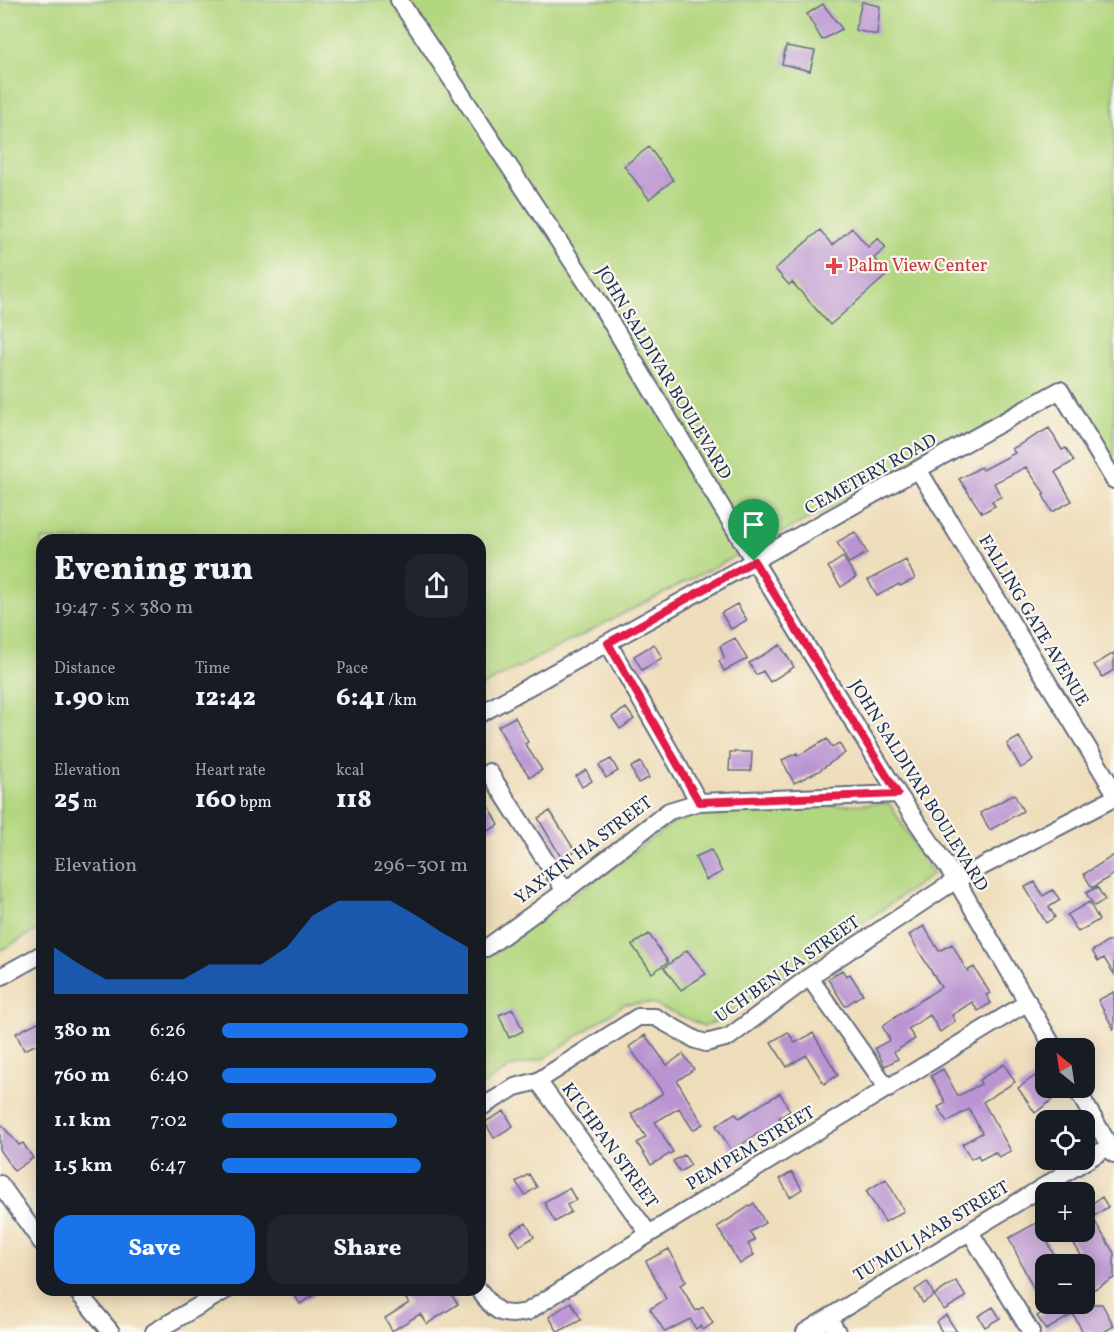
<!DOCTYPE html>
<html lang="en">
<head>
<meta charset="utf-8">
<style>
	:root { --surface:#171b24; --page:#20242c; --text:#f1f3f6; --muted:#9ea1a6; --accent:#1a73e8 }
	body { margin:0; font-family:Vollkorn,serif; background:var(--page); color:var(--text); height:100vh; display:flex; flex-direction:column; font-size:22px; white-space:nowrap }
	* { box-sizing:border-box; margin:0 }
	p { font-size:20px; color:var(--muted) }
	.icon { flex:none; width:33px; height:33px; fill:none; stroke:currentColor; stroke-width:2; stroke-linecap:round; stroke-linejoin:round }
	.map { position:relative; flex:1; overflow:hidden }
	.details { position:absolute; left:36px; top:534px; width:450px; height:762px; display:flex; flex-direction:column; background:var(--surface); border-radius:18px; box-shadow:0 3px 15px #0003 }
	.details>* { flex:none }
	.needle { width:39px; rotate:330deg }
	.tools { position:absolute; left:1035px; top:1038px; display:grid; gap:12px }
	.tools a { display:grid; place-items:center; width:60px; height:60px; border-radius:12px; background:var(--surface); box-shadow:0 3px 15px #0003; font-size:30px }
	.pin { position:absolute; display:grid; place-items:center; width:51px; height:51px; color:#fff; margin:-62px -26px; border-radius:50% 50% 50% 0; rotate:-45deg; box-shadow:0 0 6px #0007 }
	.pin .icon { rotate:45deg }
	.round { display:grid; place-items:center; flex:none; width:63px; height:63px; border-radius:18px; background:var(--page) }
	.headline { display:flex; align-items:center; justify-content:space-between; height:102px; padding:0 18px }
	h1 { font-size:33px; font-weight:800; line-height:45px }
	.figures { display:grid; grid-template-columns:repeat(3,1fr); gap:9px; height:102px; padding:6px 18px }
	.figures div { display:grid; align-content:center }
	.figures b { font-size:26px; font-weight:800 }
	.figures small { font-size:16px; font-weight:400 }
	.figures p { font-size:16px }
	.chart { height:168px; padding:12px 18px }
	.chart p { display:flex; justify-content:space-between }
	.chart svg { width:100%; height:108px; margin-top:6px; fill:var(--accent); opacity:.7 }
	.button { display:flex; gap:12px; margin-top:auto; padding:12px 18px }
	.button a { flex:1; height:69px; border-radius:18px; background:var(--accent); color:#fff; font-size:24px; font-weight:800; line-height:69px; text-align:center }
	.button a+a { background:var(--page); color:var(--text) }
	ul { padding:0 18px; list-style:none; font-size:20px }
	li { display:grid; grid-template-columns:96px 72px 1fr; align-items:center; height:45px }
	li i { height:15px; border-radius:8px; background:var(--accent) }
	.map>svg:first-child { display:block }
	.green { fill:#b3d780; stroke:#67836f; stroke-width:1.5 }
	.building { fill:#b993d2 }
	.lines { fill:none; stroke-linecap:round; stroke-linejoin:round }
	.street-casing { stroke:#656c7e; stroke-width:20 }
	.street { stroke:#fff; stroke-width:16 }
	.route-casing { stroke:#fff; stroke-width:12 }
	.route { stroke:#e11d48; stroke-width:8 }
	.health-dot { fill:#e0444e; stroke:#fbf7ec; stroke-width:2 }
	.labels { text-anchor:middle; dominant-baseline:central; stroke-width:4.5; stroke-linejoin:round; paint-order:stroke }
	.health-label { font-size:18px; fill:#be3a42; stroke:#fbf7ec; text-anchor:start }
	.street-label { font-size:18px; fill:#1b2f5e; stroke:#fbf7ec }
</style>
</head>
<body>
<div class="map">
<svg width="1114" height="1332" viewBox="0 0 1114 1332">
	<rect width="100%" height="100%" fill="#fbf7ec"/>
	<filter id="ink" filterUnits="userSpaceOnUse"><feTurbulence type="fractalNoise" baseFrequency=".0167" numOctaves="2"/><feDisplacementMap in="SourceGraphic" scale="12" xChannelSelector="R" yChannelSelector="G"/><feConvolveMatrix kernelMatrix="1 2 1 2 8 2 1 2 1" color-interpolation-filters="sRGB"/></filter>
	<filter id="wash" filterUnits="userSpaceOnUse"><feTurbulence type="fractalNoise" baseFrequency=".008" numOctaves="4" result="noise"/><feDisplacementMap in="SourceGraphic" scale="24" xChannelSelector="R" yChannelSelector="G"/><feGaussianBlur stdDeviation="1.35" result="paint"/><feColorMatrix in="noise" values="0 0 0 0 0 0 0 0 0 0 0 0 0 0 0 0 0 1.4 0 .05"/><feComposite in="paint" operator="in"/></filter>
	<g filter="url(#wash)">
		<rect width="100%" height="100%" fill="#eeddba"/>
		<path class="green" d="M0 0H1114V466L1060 390 480 687V540H42V927L0 951Z
			M889 803 933 874 723 1019 704 1026 651 1003 625 1004 545 1058 510 1067 480 1087V955H491L689 812Z"/>
		<g id="blocks">
			<path class="building" d="M862 2 880 6 877 35 855 30Z
				M823 4 842 29 822 40 807 14Z
				M786 46 815 51 810 71 782 64Z
				M649 147 673 180 649 199 624 166Z
				M852 228 868 247 878 238 886 248 874 258 888 274 830 325 792 282 789 285 775 269 820 230 832 245Z
				M1049 428 1062 450 1066 448 1074 461 1055 472 1072 501 1052 512 1043 495 1045 494 1026 467 994 483 1001 497 992 501 995 506 982 513 959 479 981 467 983 470 1015 453 1012 449Z
				M855 532 867 553 849 563 837 542Z
				M843 557 856 577 841 587 828 567Z
				M906 560 915 579 900 586 899 584 877 596 868 580Z
				M737 604 747 620 731 629 721 613Z
				M735 638 747 659 724 671 719 661 724 658 720 646Z
				M654 644 662 658 642 670 634 656Z
				M780 645 794 667 770 682 763 671 756 675 749 663Z
				M1114 653V670L1102 677 1094 665Z
				M626 708 634 719 620 729 612 717Z
				M515 717 528 742 525 744 542 770 530 777 511 751 498 726Z
				M1019 737 1033 760 1021 768 1007 744Z
				M827 739 832 747 839 743 845 753 817 772 794 783 782 760 797 753 798 756Z
				M730 752H752L751 771H729Z
				M611 759 618 771 606 778 599 765Z
				M641 762 649 778 638 783 631 767Z
				M586 770 592 781 582 787 576 776Z
				M1014 794 1023 811 990 830 980 813Z
				M489 806 499 825 480 835V811Z
				M550 811 575 851 562 859 538 818Z
				M711 850 722 872 706 880 695 857Z
				M1114 855V874L1092 888 1084 874Z
				M1035 882 1043 896 1053 890 1060 900 1049 907 1055 917 1046 923 1025 887Z
				M1097 887 1105 900 1094 906 1086 893Z
				M1089 902 1099 920 1078 932 1067 915Z
				M924 926 939 951 952 944 967 971 974 967 990 993 986 995 991 1003 978 1011 972 1002 952 1015 955 1021 940 1032 930 1015 908 1029 915 1039 894 1052 898 1059 885 1066 875 1048 890 1040 882 1026 941 987 909 935Z
				M649 934 668 962 652 973 632 945Z
				M1114 938V974L1104 958 1098 961 1092 951Z
				M687 950 706 974 681 990 664 968Z
				M842 970 846 976 850 974 863 994 845 1006 828 979Z
				M1114 992V1030L1098 1000Z
				M513 1009 523 1031 509 1038 499 1015Z
				M42 1020V1042L24 1050 16 1033Z
				M788 1032 795 1043 813 1033 838 1075 824 1084 806 1055 787 1067 771 1042Z
				M645 1035 667 1065 683 1054 694 1069 677 1081 703 1124 693 1130 679 1108 655 1122 673 1152 651 1165 637 1143 646 1137 631 1114 663 1093 629 1047Z
				M1004 1064 1015 1082 983 1102 1011 1151 999 1157 995 1152 980 1160 978 1155 971 1159 962 1144 982 1133 969 1109 947 1122 938 1107 946 1103 931 1076 943 1069 958 1096 981 1084 979 1080Z
				M1035 1076 1052 1100 1035 1113 1018 1088Z
				M780 1093 790 1111 779 1118 782 1123 762 1136 760 1132 732 1151 716 1126 735 1113 739 1118Z
				M504 1111 513 1126 494 1138 485 1122Z
				M0 1123 19 1145 23 1143 33 1158 14 1171 0 1151Z
				M684 1155 691 1165 680 1172 673 1161Z
				M792 1172 802 1189 790 1197 780 1179Z
				M529 1174 537 1187 525 1195 516 1182Z
				M886 1179 904 1211 885 1222 866 1191Z
				M569 1188 576 1200 567 1205 571 1212 555 1222 544 1202Z
				M1102 1197 1108 1207 1092 1217 1114 1253V1278L1084 1295V1260L1067 1232H1084V1204L1086 1207Z
				M754 1203 765 1223 750 1232 755 1240 748 1244 754 1255 740 1264 717 1227Z
				M1038 1222 1054 1255 1046 1260V1284L1034 1290 1009 1238Z
				M526 1223 534 1237 520 1246 511 1232Z
				M669 1249 686 1282 680 1285 696 1311 703 1307 713 1323 703 1330 700 1326 696 1329 690 1319 665 1332 650 1309 666 1299 646 1261Z
				M956 1281 966 1297 944 1310 934 1295Z
				M927 1282 934 1295 923 1303 915 1290Z
				M291 1290H322L300 1304Z
				M400 1290H448L458 1304 427 1324 420 1314 392 1331 385 1318 409 1303Z
				M571 1302 581 1320 558 1332 549 1317Z
				M1058 1304H1102L1114 1326 1104 1332H1083L1073 1314 1046 1330 1037 1316Z
				M993 1307 1000 1318 985 1327 978 1316Z
				M946 1315 957 1332H942L936 1322Z"/>
		</g>
	</g>
	<g filter="url(#ink)">
		<use href="#blocks" fill-opacity="0" stroke="#656c7e" stroke-width="1.5"/>
		<g class="lines">
			<g class="street-casing">
				<path id="street" d="M399 0 597 299 754 561 898 794 956 880 1054 1048
					M919 471 1114 791
					M608 643 699 802
					M480 714 1060 390 1114 480
					M489 772 565 891
					M480 947 486 948 565 891 669 811 699 802 898 794
					M0 977 42 954
					M809 977 888 1089
					M538 1081 649 1234
					M1076 1088 1114 1154
					M480 1108 515 1087 538 1081 638 1017H655L696 1040 706 1043 729 1037 809 977 956 880 1114 798
					M0 1184 42 1243
					M970 1232 1031 1332
					M76 1290 111 1332
					M479 1290C495 1311 500 1318 527 1312L649 1234 1028 1002
					M829 1318 837 1332
					M154 1332 226 1290
					M805 1332 1110 1146"/>
			</g>
			<use href="#street" class="street"/>
		</g>
	</g>
	<g class="lines" filter="url(#ink)">
		<g class="route-casing">
			<path id="route" d="M754 561 898 794 699 802 608 643Z"/>
		</g>
		<use href="#route" class="route"/>
	</g>
	<path class="health-dot" d="M831 257h6v6h6v6h-6v6h-6v-6h-6v-6h6z"/>
	<g class="labels">
		<g class="health-label">
			<text x="848" y="266">Palm View Center</text>
		</g>
		<g class="street-label">
			<text transform="translate(663 373) rotate(59)">JOHN SALDIVAR BOULEVARD</text>
			<text transform="translate(871 475) rotate(-29)">CEMETERY ROAD</text>
			<text transform="translate(1033 621) rotate(59)">FALLING GATE AVENUE</text>
			<text transform="translate(918 786) rotate(58)">JOHN SALDIVAR BOULEVARD</text>
			<text transform="translate(584 851) rotate(-37)">YAX'KIN HA STREET</text>
			<text transform="translate(788 970) rotate(-35)">UCH'BEN KA STREET</text>
			<text transform="translate(609 1146) rotate(54)">KI'CHPAN STREET</text>
			<text transform="translate(751 1149) rotate(-31)">PEM'PEM STREET</text>
			<text transform="translate(932 1232) rotate(-31)">TU'MUL JA'AB STREET</text>
		</g>
	</g>
</svg>
<div class="tools">
<a><svg class="needle" viewBox="-14 -14 28 28"><path d="M0-13l5 13h-10z" fill="#e53935"/><path d="M0 13l5-13h-10z" fill="#9ea1a6"/></svg></a>
<a><svg class="icon" aria-label="locate" viewBox="0 0 24 24"><circle cx="12" cy="12" r="6"/><path d="M12 2v4M12 18v4M2 12h4M18 12h4"/></svg></a>
<a>+</a>
<a>−</a>
</div>
<div class="pin" style="left:754px;top:561px;background:#1e9e55"><svg class="icon" aria-label="arrive" viewBox="0 0 24 24"><path d="M6 21V4h12l-3 4 3 4H6"/></svg></div>
<section class="details">
<div class="headline"><div><h1>Evening run</h1><p>19:47 · 5 × 380 m</p></div><a class="round"><svg class="icon" aria-label="share" viewBox="0 0 24 24"><path d="M12 15V3M7 8l5-5 5 5M5 13v7h14v-7"/></svg></a></div>
<div class="figures">
<div><p>Distance</p><b>1.90<small> km</small></b></div>
<div><p>Time</p><b>12:42</b></div>
<div><p>Pace</p><b>6:41<small> /km</small></b></div>
</div>
<div class="figures">
<div><p>Elevation</p><b>25<small> m</small></b></div>
<div><p>Heart rate</p><b>160<small> bpm</small></b></div>
<div><p>kcal</p><b>118</b></div>
</div>
<div class="chart"><p><span>Elevation</span>296–301 m</p>
<svg viewBox="0 0 160 44" preserveAspectRatio="none"><path d="M0 44V25L10 32L20 38L30 38L40 38L50 38L60 32L70 32L80 32L90 25L100 12L110 6L120 6L130 6L140 12L150 19L160 25V44z"/></svg>
</div>
<ul>
<li><b>380 m</b>6:26<i style="width:100%"></i></li>
<li><b>760 m</b>6:40<i style="width:87%"></i></li>
<li><b>1.1 km</b>7:02<i style="width:71%"></i></li>
<li><b>1.5 km</b>6:47<i style="width:81%"></i></li>
</ul>
<div class="button"><a>Save</a><a>Share</a></div>
</section>
</div>
</body>
</html>
